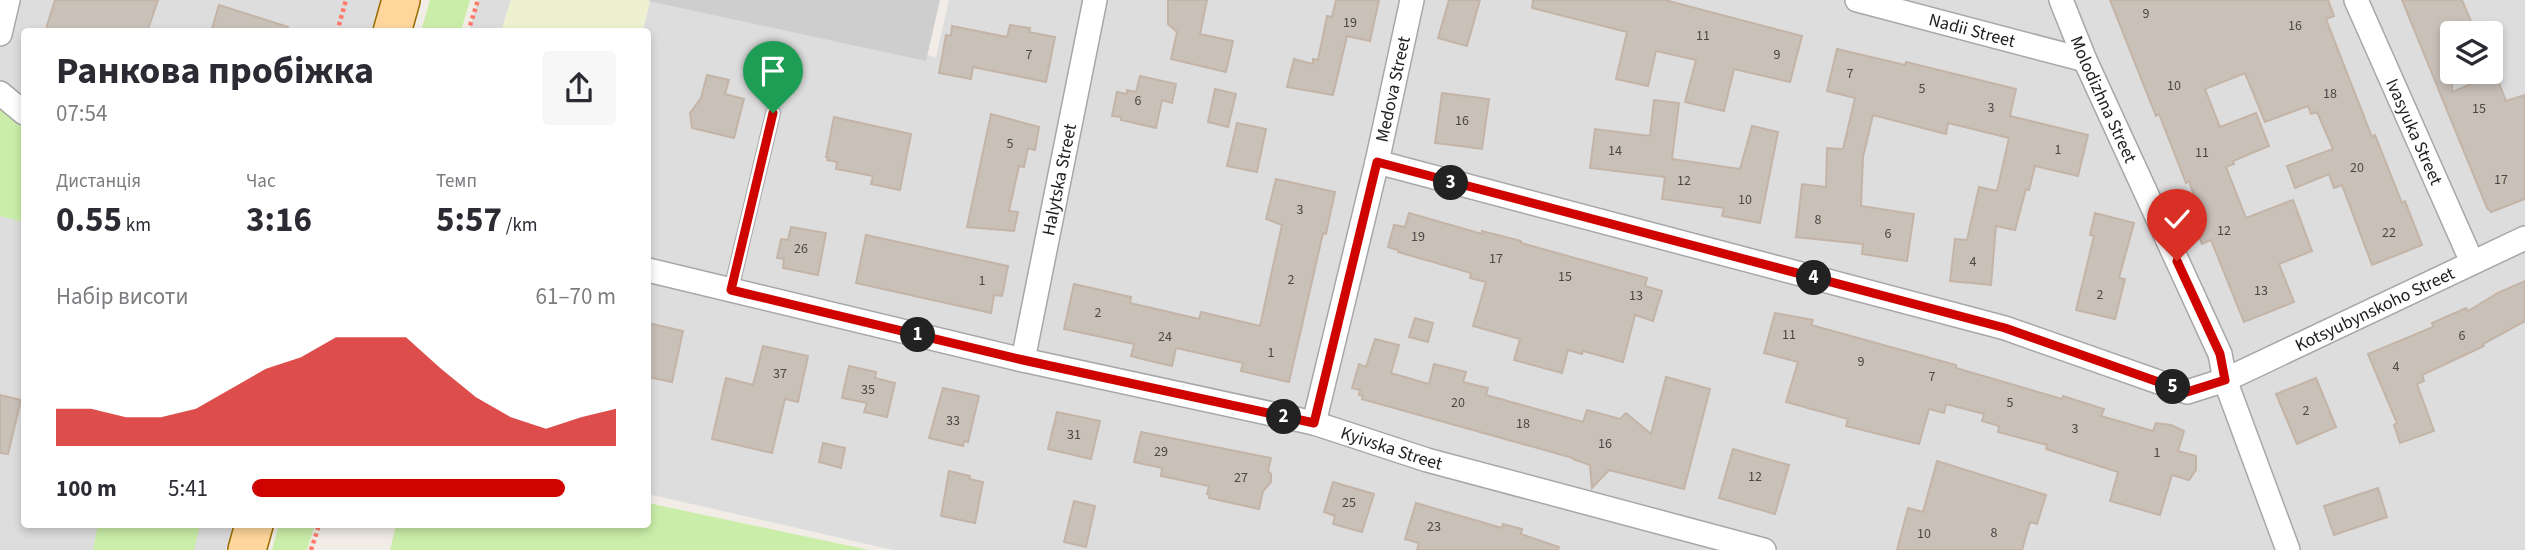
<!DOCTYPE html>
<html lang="uk">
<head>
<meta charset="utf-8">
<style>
	:root { --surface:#fff; --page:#f7f7f7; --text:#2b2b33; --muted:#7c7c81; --accent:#cf0300 }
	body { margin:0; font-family:"Source Sans 3",sans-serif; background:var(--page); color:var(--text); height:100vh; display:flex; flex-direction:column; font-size:26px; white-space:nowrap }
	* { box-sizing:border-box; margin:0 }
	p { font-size:23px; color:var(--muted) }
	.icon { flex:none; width:38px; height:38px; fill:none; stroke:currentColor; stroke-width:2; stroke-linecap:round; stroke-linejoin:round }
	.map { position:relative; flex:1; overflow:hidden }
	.details { position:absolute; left:21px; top:28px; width:630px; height:500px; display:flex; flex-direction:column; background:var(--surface); border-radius:7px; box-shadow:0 4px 10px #0003 }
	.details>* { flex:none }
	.buttons { position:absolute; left:2440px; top:21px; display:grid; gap:14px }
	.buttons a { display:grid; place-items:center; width:63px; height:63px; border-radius:7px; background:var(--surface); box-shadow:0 4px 10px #0003; font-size:35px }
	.pin { position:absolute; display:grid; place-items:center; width:60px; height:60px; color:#fff; margin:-72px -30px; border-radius:50% 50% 50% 0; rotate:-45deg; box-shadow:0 0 7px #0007 }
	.pin .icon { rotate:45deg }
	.km { position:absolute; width:35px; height:35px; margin:-18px; border-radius:50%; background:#222; color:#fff; font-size:19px; line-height:35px; text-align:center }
	.round { display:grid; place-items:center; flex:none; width:74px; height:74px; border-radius:7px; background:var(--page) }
	.head { display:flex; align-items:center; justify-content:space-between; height:119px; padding:0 35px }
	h1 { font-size:38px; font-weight:700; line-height:52px }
	.figures { display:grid; grid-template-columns:repeat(3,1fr); gap:10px; height:119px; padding:7px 35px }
	.figures div { display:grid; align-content:center }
	.figures b { font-size:35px; font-weight:700 }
	.figures small { font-size:19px; font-weight:400 }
	.figures p { font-size:19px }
	.chart { height:196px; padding:14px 35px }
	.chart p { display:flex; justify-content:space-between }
	.chart svg { width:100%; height:126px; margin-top:7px; fill:var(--accent); opacity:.7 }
	ul { padding:0 35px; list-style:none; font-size:23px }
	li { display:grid; grid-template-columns:112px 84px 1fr; align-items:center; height:52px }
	li i { height:18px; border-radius:9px; background:var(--accent) }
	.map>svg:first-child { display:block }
	.residential { fill:#dedddd; fill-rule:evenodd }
	.religious { fill:#cecece }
	.farmland { fill:#eef1d0 }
	.grass { fill:#caeea9 }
	.building { fill:#c9c0b8; stroke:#c4b4a7; stroke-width:2 }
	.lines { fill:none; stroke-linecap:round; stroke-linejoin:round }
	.lane-casing { stroke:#a7a7a7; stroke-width:16 }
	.street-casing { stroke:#a7a7a7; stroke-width:26 }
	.primary-casing { stroke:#9b6b00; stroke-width:40 }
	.path { stroke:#ff7a68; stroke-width:4.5; stroke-dasharray:3.5 3.5; stroke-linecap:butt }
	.lane { stroke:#fff; stroke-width:12 }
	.street { stroke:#fff; stroke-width:23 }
	.primary { stroke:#ffd69c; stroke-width:37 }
	.route-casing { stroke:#fff; stroke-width:14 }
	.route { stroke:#cf0300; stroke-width:9 }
	.labels { text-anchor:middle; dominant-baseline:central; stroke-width:5; stroke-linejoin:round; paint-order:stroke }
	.number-label { font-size:14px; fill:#4a4846 }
	.street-label { font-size:18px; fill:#202020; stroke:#fff }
</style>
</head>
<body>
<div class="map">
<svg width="2525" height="550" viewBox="0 0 2525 550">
	<rect width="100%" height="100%" fill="#f1ede6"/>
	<path class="residential" d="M0 0H401L392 31 24 32V525H235L226 550H0Z
		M478 0H677L936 57 949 0H2525V550H893L648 494V32H468ZM2452 33H2490V72H2452Z"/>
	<path class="religious" d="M644 0H940L926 61Z"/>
	<path class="farmland" d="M511 0H648L650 1 643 31H501Z"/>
	<path class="grass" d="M430 0H470L461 31H421Z
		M0 105 24 123V222L0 216Z
		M648 503 869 550H390L396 525H648Z
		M98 525H200L194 550H93Z
		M279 525H315L307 550H272Z"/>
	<path class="building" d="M55 0H158L147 32H45Z
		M1168 0H1207L1200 34 1233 41 1226 72 1171 59 1177 32 1168 24Z
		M1336 0H1379L1370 41 1347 36 1333 95 1287 87 1294 59 1313 64V59L1318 60 1327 16 1332 17Z
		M1449 0H1480L1467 46 1438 38Z
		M1533 0H1665L1802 36 1790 82 1734 69 1724 111 1685 102 1696 60 1656 51 1648 86 1616 79 1627 32 1532 8Z
		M2110 0H2328L2334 16 2326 19 2372 137 2375 135 2402 203 2405 201 2422 245 2372 265 2342 185 2334 188 2329 174 2295 188 2287 166 2333 149 2317 112 2311 114 2308 106 2265 122 2245 73 2205 89 2220 127 2256 113 2269 146 2233 161 2234 164 2226 167 2246 218 2293 200 2312 251 2279 264 2294 302 2244 322 2211 240 2202 244 2194 224 2203 221 2189 181 2186 183 2159 114 2156 116Z
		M2402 0H2462L2476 33H2452V92L2491 76 2492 80 2497 78 2506 101 2525 95V199L2491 212 2487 208Z
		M219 5 288 27 287 32H211Z
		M1010 25 1030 28 1029 32 1055 37 1046 82 973 67 971 79 939 73 946 35 951 36 952 26 1007 37Z
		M1837 49 1905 65 1906 62 2016 89 2010 116 2088 135 2078 176 2035 166 2029 190 2026 189 2015 230 1996 226 1991 285 1950 281 1955 239 1967 240 1979 187 1997 191 2009 138 1948 123 1946 134 1873 115 1863 157 1861 206 1914 214 1907 261 1862 254 1863 244 1796 237 1802 184 1826 187 1827 148 1843 149 1855 98 1827 91Z
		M707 75 729 80 725 94 744 99 734 138 692 128 690 113 701 98Z
		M1140 76 1176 84 1172 103 1162 100 1156 128 1121 120V117L1112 116 1117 92 1127 94V90L1136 92Z
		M1215 89 1236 94 1228 127 1208 122Z
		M1442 93 1489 99 1482 149 1435 143Z
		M1654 100 1679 103 1672 159 1740 169 1752 126 1778 132 1760 223 1722 216 1724 208 1662 199 1665 177 1590 168 1595 129 1650 136Z
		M991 114 1039 127 1035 150 1028 148 1024 167 1019 166 1009 211 1018 212 1014 231 967 227Z
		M834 117 911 134 900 190 871 184 873 176 836 169 837 162 827 160 828 157H826Z
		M1237 123 1266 129 1257 172 1227 166Z
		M1276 179 1335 192 1326 234 1323 233 1289 382 1241 371 1243 363 1176 348 1172 366 1146 360 1131 356 1134 344 1064 329 1074 284 1131 297 1130 303 1199 319 1201 312 1260 326 1282 225 1266 219Z
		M1409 213 1482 234V231L1521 241V243L1647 278 1645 286 1662 291 1653 321 1635 315 1623 362 1583 351 1582 354 1568 350 1562 373 1514 360 1520 339 1473 326 1486 282 1470 278 1471 273 1398 252V250L1388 247 1394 225 1405 227Z
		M2095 213 2134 223 2119 278 2125 279 2115 319 2076 310 2094 236 2090 235Z
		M791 227 826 233 818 275 783 268 784 259 777 258 781 239 788 240Z
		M866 235 1008 266 1002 296 994 295 991 313 856 283Z
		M2525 281V321L2483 344 2484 346 2422 375 2424 381 2417 384 2434 431 2400 443 2394 425 2397 423 2368 354 2433 327 2432 323 2466 308 2468 311 2498 293Z
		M1775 313 1813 320 1811 325 1956 365V368L2062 399 2063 396 2104 409 2101 416 2153 431 2156 423 2171 425 2184 431 2178 451 2196 456V470L2189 480 2172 475 2160 515 2110 501 2118 472 2046 449 2047 445 1998 432 1999 426 1982 421 1984 414 1946 404 1944 413 1929 409 1919 444 1846 426 1848 419 1786 402 1798 362 1764 353Z
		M1415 318 1433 323 1428 342 1409 337Z
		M648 323 683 331 672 382 648 377Z
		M1375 339 1399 345 1391 373 1429 384 1434 364 1466 372 1463 382 1488 388 1486 395 1583 422 1587 410 1620 419 1626 413 1651 434 1666 377 1710 389 1684 489 1609 470 1592 488 1590 465 1573 459V458L1362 399 1363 396 1359 395 1360 390 1352 388 1359 364 1366 367Z
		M763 346 808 356 798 402 785 399 772 453 712 439 726 378 753 385Z
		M849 366 876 372 875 378 895 383 887 417 864 412 867 403 842 398Z
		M2316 378 2336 427 2297 444 2276 394Z
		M943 388 979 396 968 442 964 441 963 446 929 438Z
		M0 395 21 400 8 454 0 453Z
		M1057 412 1100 421 1091 459 1048 449Z
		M1141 432 1271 458 1268 471 1271 474V482L1263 491 1259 509 1209 498 1210 495 1207 494 1209 486 1161 476 1162 468 1134 462Z
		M823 443 845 448 841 468 819 462Z
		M1733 449 1789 465 1775 514 1719 498Z
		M1937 461 2046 495 2037 524 2030 522 2022 550H1897L1908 508 1923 512Z
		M949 471 970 476 969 479 983 482 975 523 941 516Z
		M1333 482 1374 494 1362 532 1333 524 1335 516 1324 512Z
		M2378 488 2387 517 2334 535 2324 506Z
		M1074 501 1095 506 1086 547 1064 542Z
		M1416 503 1502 528 1503 524 1522 529 1521 534 1559 547 1558 550H1417L1419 543 1405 539Z"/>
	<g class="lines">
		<g class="lane-casing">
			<path id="lane" d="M731 290 773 113"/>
		</g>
		<g class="street-casing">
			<g id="street">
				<path id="s1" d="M1857 0 2085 60"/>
				<path id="s2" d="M2061 0 2085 60 2220 354 2225 380 2288 550"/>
				<path id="s3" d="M2356 0 2472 262"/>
				<path d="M0 34 8 0"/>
				<path d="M0 93 24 113"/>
				<path id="s4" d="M1377 162 2005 328 2187 392 2225 380 2525 238"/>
				<path id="s5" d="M648 270 1023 360 1314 423 1427 460 1764 550"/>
				<path id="s6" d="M1023 360 1095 0"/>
				<path id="s7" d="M1314 423 1377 162 1412 0"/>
			</g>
		</g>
		<g class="primary-casing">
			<path id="primary" d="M392 32 401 0
				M247 550 254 525"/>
		</g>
		<path class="path" d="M337 32 346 0
			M468 32 478 0
			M311 550 319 525"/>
		<use href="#lane" class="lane"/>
		<use href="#street" class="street"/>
		<use href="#primary" class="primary"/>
	</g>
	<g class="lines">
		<g class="route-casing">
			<path id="route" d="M773 113 731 290 1023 360 1314 423 1377 162 2005 328 2187 392 2225 380 2220 354 2177 261"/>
		</g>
		<use href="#route" class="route"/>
	</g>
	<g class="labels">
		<g class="number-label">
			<text x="2146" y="14">9</text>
			<text x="1350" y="23">19</text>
			<text x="2295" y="26">16</text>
			<text x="1703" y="36">11</text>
			<text x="1029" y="55">7</text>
			<text x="1777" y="55">9</text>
			<text x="1850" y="74">7</text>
			<text x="2174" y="86">10</text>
			<text x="1922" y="89">5</text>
			<text x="2330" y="94">18</text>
			<text x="1138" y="101">6</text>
			<text x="1991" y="108">3</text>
			<text x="2479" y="109">15</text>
			<text x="1462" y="121">16</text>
			<text x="1010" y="144">5</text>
			<text x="2058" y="150">1</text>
			<text x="1615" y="151">14</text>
			<text x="2202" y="153">11</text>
			<text x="2357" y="168">20</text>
			<text x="2501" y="180">17</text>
			<text x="1684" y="181">12</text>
			<text x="1745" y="200">10</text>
			<text x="1300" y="210">3</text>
			<text x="1818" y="220">8</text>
			<text x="2224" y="231">12</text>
			<text x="2389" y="233">22</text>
			<text x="1888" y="234">6</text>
			<text x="1418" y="237">19</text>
			<text x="801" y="249">26</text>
			<text x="1496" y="259">17</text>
			<text x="1973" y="262">4</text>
			<text x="1565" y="277">15</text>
			<text x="1291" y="280">2</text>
			<text x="982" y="281">1</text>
			<text x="2261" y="291">13</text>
			<text x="2100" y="295">2</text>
			<text x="1636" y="296">13</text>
			<text x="1098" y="313">2</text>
			<text x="1789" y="335">11</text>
			<text x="2462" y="336">6</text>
			<text x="1165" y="337">24</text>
			<text x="1271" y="353">1</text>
			<text x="1861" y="362">9</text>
			<text x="2396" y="367">4</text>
			<text x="780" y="374">37</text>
			<text x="1932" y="377">7</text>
			<text x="868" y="390">35</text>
			<text x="1458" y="403">20</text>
			<text x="2010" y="403">5</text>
			<text x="2306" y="411">2</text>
			<text x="953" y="421">33</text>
			<text x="1523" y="424">18</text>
			<text x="2075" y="429">3</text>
			<text x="1074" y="435">31</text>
			<text x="1605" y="444">16</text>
			<text x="1161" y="452">29</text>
			<text x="2157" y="453">1</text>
			<text x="1755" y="477">12</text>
			<text x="1241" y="478">27</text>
			<text x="1349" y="503">25</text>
			<text x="1434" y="527">23</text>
			<text x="1994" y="533">8</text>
			<text x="1924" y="534">10</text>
		</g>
		<g class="street-label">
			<text stroke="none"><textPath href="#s1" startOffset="119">Nadii Street</textPath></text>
			<text stroke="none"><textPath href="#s7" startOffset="343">Medova Street</textPath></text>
			<text stroke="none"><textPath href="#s2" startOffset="108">Molodizhna Street</textPath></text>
			<text stroke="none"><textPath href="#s3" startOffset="144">Ivasyuka Street</textPath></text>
			<text stroke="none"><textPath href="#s6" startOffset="184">Halytska Street</textPath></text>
			<text stroke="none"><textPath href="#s4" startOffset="1048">Kotsyubynskoho Street</textPath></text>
			<text stroke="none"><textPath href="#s5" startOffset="765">Kyivska Street</textPath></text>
		</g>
	</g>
</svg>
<div class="buttons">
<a><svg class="icon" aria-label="layers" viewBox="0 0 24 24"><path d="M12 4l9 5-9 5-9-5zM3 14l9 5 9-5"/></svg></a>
</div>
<div class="pin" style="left:773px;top:113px;background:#1e9e55"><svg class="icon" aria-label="arrive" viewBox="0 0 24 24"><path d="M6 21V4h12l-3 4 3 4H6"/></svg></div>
<div class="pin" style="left:2177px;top:261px;background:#d93025"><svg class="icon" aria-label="check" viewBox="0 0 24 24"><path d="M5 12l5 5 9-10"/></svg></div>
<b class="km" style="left:918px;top:335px">1</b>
<b class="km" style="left:1284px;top:417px">2</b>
<b class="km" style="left:1451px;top:183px">3</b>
<b class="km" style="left:1814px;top:278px">4</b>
<b class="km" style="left:2173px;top:387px">5</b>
<section class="details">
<div class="head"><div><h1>Ранкова пробіжка</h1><p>07:54</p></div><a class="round"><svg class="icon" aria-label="share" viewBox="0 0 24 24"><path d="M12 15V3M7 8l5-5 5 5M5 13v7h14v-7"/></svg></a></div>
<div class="figures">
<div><p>Дистанція</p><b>0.55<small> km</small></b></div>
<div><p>Час</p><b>3:16</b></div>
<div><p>Темп</p><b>5:57<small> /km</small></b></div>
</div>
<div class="chart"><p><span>Набір висоти</span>61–70 m</p>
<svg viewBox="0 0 160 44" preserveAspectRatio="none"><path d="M0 44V31L10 31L20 34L30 34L40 31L50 24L60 17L70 13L80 6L90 6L100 6L110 17L120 27L130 34L140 38L150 34L160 31V44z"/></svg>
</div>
<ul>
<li><b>100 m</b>5:41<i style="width:86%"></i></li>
</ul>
</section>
</div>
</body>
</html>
